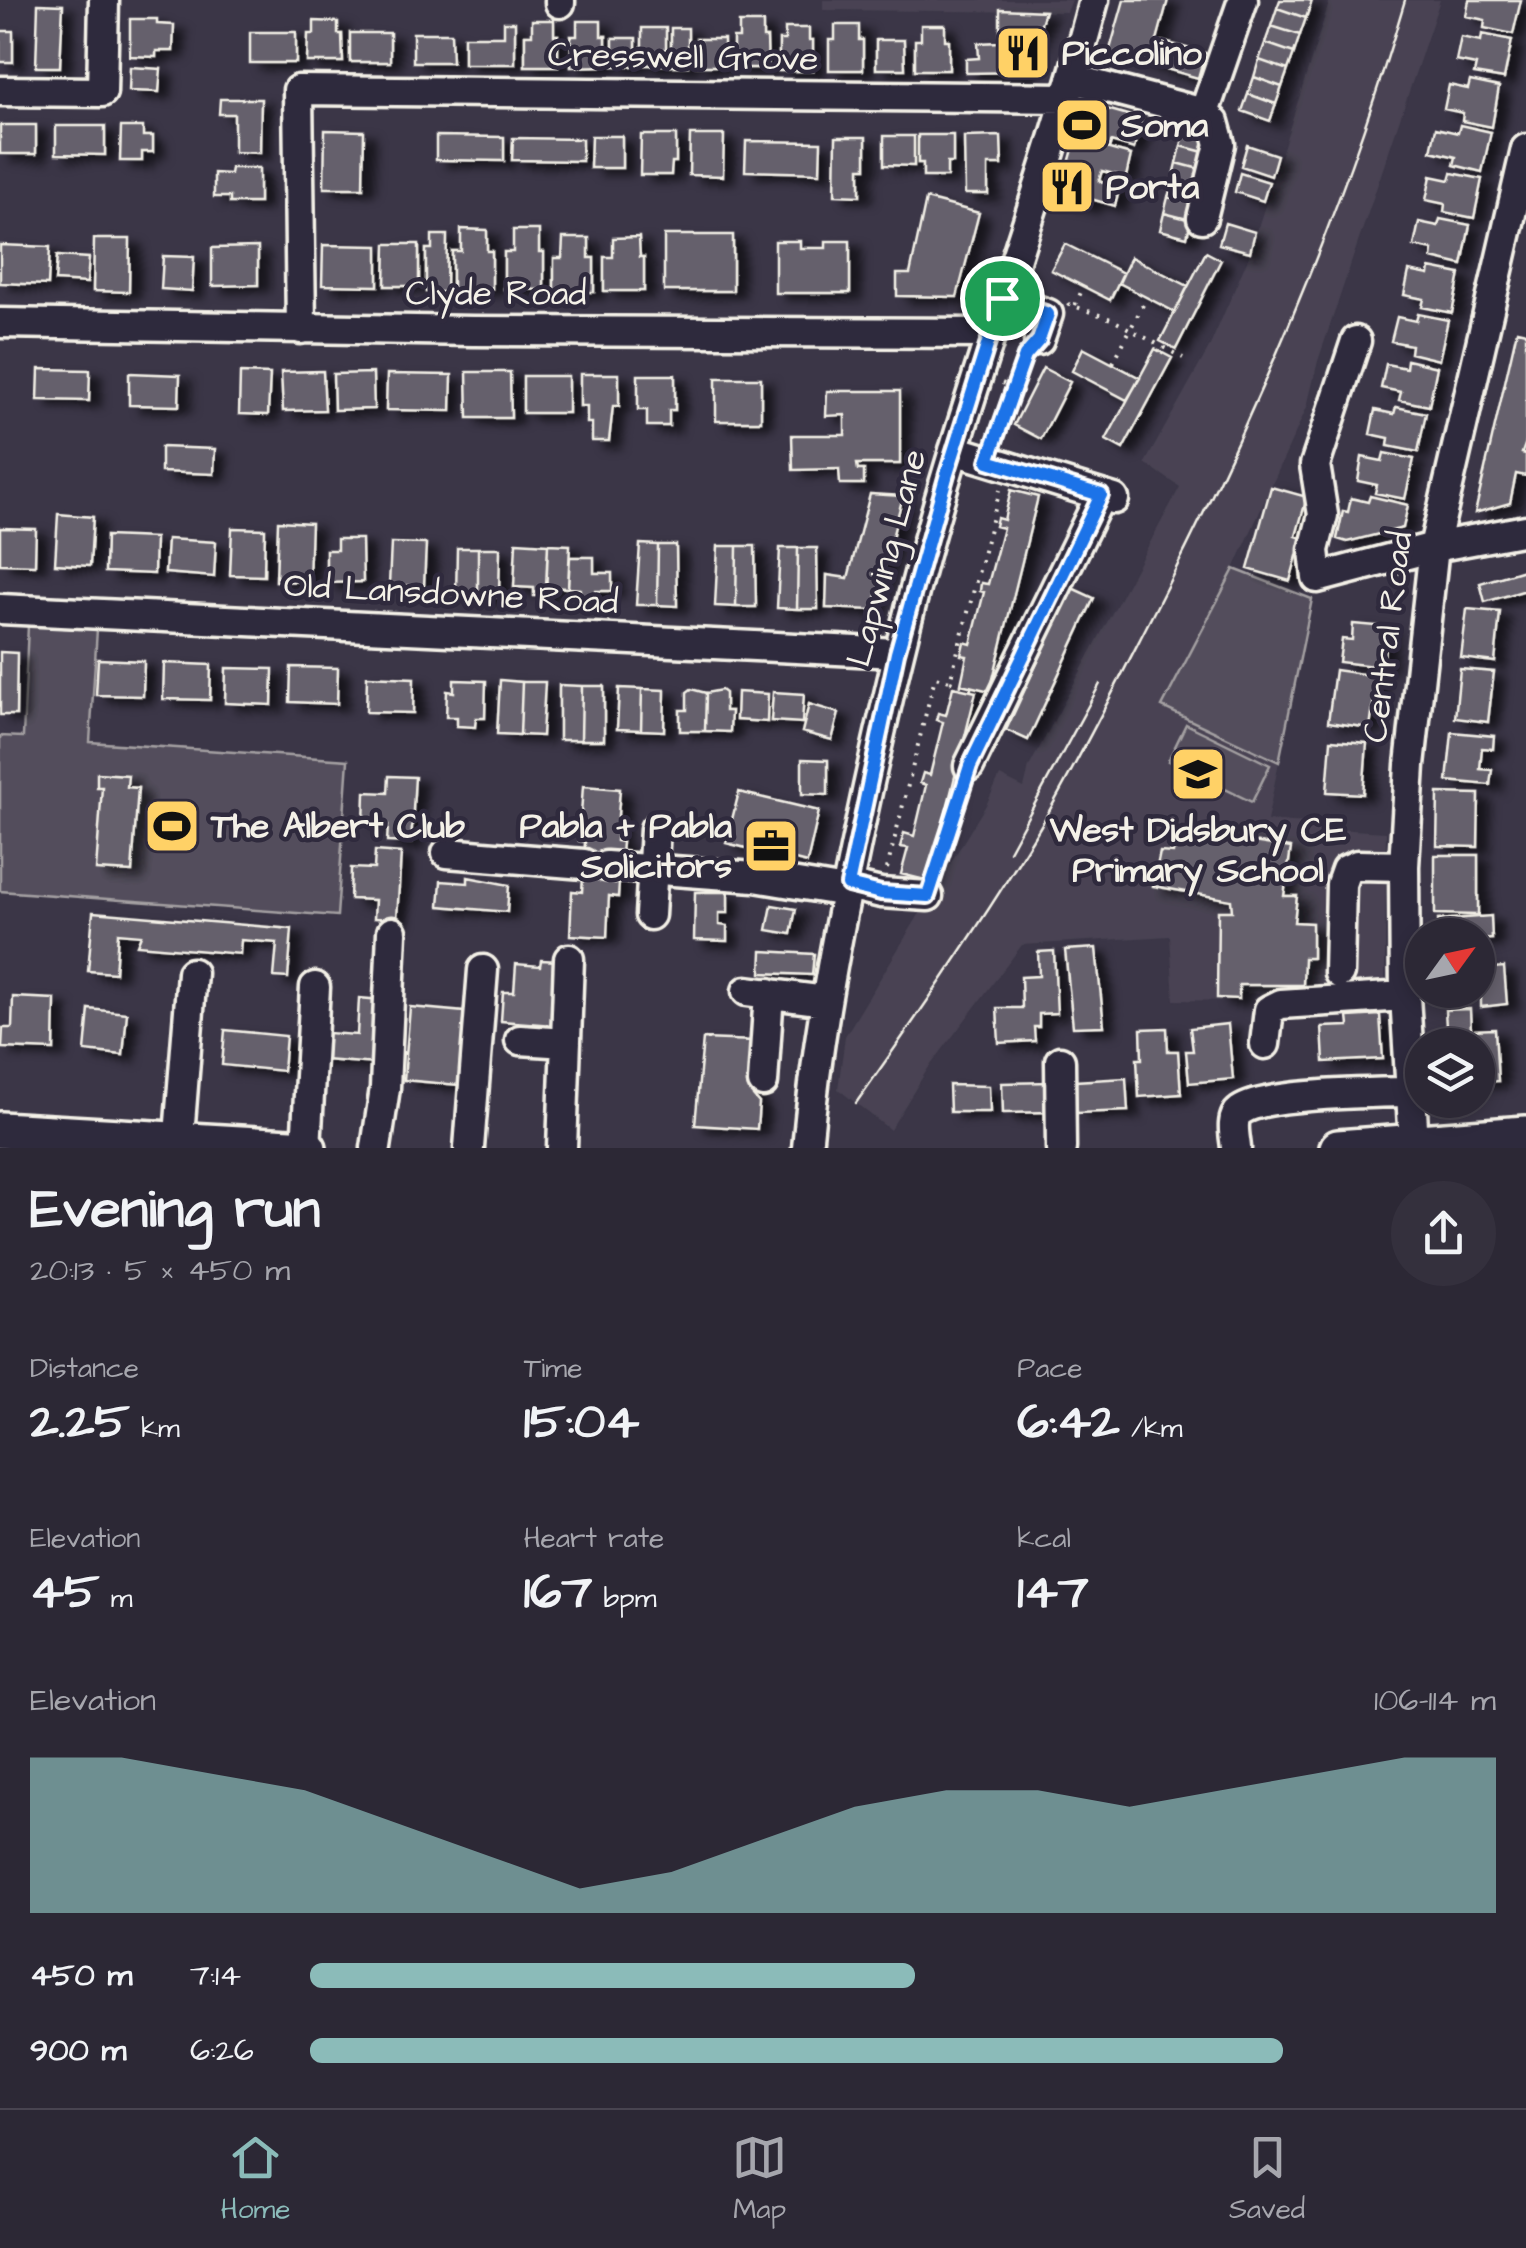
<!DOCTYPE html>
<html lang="en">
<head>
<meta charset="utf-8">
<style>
	:root { --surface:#2c2835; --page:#34303d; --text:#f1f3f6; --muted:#a6a6ad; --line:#484450; --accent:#8bbbb9 }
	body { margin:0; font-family:"Architects Daughter",sans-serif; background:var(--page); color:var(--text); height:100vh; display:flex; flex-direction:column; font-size:38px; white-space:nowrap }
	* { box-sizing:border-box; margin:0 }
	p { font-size:32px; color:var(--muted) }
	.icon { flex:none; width:55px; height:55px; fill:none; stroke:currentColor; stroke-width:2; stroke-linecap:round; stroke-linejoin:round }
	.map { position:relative; height:1148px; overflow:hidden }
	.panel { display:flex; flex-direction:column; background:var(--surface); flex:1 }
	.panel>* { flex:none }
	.needle { width:65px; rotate:57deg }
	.controls { position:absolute; left:1405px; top:918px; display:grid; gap:20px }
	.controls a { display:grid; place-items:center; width:90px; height:90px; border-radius:50%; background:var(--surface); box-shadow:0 5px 15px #0003,0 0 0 2px var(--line); font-size:50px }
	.pin { position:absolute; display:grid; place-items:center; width:85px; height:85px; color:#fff; margin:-42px; border:5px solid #fff; border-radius:50%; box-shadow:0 2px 10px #0007 }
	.round { display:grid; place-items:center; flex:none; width:105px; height:105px; border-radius:52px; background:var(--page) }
	.headline { display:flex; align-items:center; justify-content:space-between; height:170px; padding:0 30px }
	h1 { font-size:55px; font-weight:700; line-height:75px }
	.stats { display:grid; grid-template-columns:repeat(3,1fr); gap:15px; height:170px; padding:10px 30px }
	.stats div { display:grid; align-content:center }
	.stats b { font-size:50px; font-weight:700 }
	.stats small { font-size:28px; font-weight:400 }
	.stats p { font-size:28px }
	.chart { height:280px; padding:20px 30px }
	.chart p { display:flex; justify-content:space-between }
	.chart svg { width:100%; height:180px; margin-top:10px; fill:var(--accent); opacity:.7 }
	ul { padding:0 30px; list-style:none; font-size:32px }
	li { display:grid; grid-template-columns:160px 120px 1fr; align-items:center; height:75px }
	li i { height:25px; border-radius:12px; background:var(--accent) }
	.tab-bar { display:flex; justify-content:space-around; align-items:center; height:140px; border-top:2px solid var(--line); background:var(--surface); font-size:28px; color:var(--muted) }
	.tab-bar a { display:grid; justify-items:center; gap:5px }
	.tab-bar .on { color:var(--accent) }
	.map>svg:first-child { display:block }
	.built { fill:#484352 }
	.park { fill:#534e5c; stroke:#a4a0a2; stroke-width:2.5 }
	.building { fill:#65616c; stroke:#f4f1e8; stroke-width:2.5; filter:url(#shadow) }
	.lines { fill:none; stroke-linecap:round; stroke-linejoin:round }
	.minor-casing { stroke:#f4f1e8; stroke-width:35 }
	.major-casing { stroke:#f4f1e8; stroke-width:42 }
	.path { stroke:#f4f1e8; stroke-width:4; stroke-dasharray:2.5 8; stroke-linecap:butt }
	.minor { stroke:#2f2a3d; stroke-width:28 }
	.major { stroke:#2f2a3d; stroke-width:35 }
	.tram { stroke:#f4f1e8; stroke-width:2.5 }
	.route-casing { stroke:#fff; stroke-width:20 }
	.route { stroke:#1a73e8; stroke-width:12 }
	.labels { text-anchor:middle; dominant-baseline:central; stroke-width:9; stroke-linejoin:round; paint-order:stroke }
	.poi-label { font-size:35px; font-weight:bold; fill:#f4f1e8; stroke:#2f2a3d; text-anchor:start }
	.street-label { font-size:35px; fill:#f4f1e8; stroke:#2f2a3d }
</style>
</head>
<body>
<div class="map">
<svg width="1526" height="1148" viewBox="0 0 1526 1148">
	<defs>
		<filter id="shadow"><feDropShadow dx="11" dy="6" stdDeviation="5" flood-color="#0009"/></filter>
	</defs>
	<rect width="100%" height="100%" fill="#3b3647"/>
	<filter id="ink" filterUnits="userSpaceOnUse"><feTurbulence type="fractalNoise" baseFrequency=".01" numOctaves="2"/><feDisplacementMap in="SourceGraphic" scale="20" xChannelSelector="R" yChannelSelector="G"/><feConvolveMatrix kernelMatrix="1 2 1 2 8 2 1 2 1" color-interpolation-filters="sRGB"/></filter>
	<g filter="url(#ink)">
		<path class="built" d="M823 0H1072L1067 12 823 10Z
			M1330 0H1440L1318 361 1307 407 1234 569 1312 599 1267 821 1317 823 1318 828 1386 832 1385 987 1331 985 1298 995 1241 993 1240 1001 1174 1000 1170 936 1022 945 927 1070 890 1130 838 1089 845 1036 986 805 1000 776 1024 788 1029 767 1180 487 1145 463 1209 348 1249 256Z"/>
		<path class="park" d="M1234 569 1312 599 1279 762 1162 707Z
			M28 625 97 629 90 742 348 760 337 916 0 891V736L23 737Z
			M1186 724 1270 765 1252 802 1168 761Z"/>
		<path class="building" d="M1124 0H1168L1157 40 1205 53 1198 78 1109 53Z
			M1280 0H1308L1312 1 1306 18 1277 8Z
			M1469 0H1521L1513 34 1484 28 1485 20 1466 16Z
			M38 4 63 5 60 67H36Z
			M1277 8 1306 18 1300 35 1271 26Z
			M1000 9 1045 11 1026 72 966 73V59L979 58 978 43 1000 42Z
			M130 19H157V24L174 25 173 51H156V57L130 56Z
			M532 20H554V35H558V66H525V35H532Z
			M314 21 338 22V34H342L343 62H307L308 34H314Z
			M577 21H601V36H606V66L571 67V36H577Z
			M504 22H515V64H464V36H504Z
			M739 23H763V38H767L768 68H733V38H739Z
			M835 25H859V40H863V70H829V40H835Z
			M921 25H945V40H949V70H915V40H921Z
			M1271 26 1300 35 1294 53 1265 43Z
			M642 28H666V65H642Z
			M671 28H688V66H671Z
			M785 28H809V40H813V71H779V40H785Z
			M0 31H13V62H0Z
			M250 32H296V63H250Z
			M350 33H390V62H350Z
			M413 33H451L452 62H413Z
			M1482 34 1512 40 1504 79 1474 74 1476 65 1456 61 1461 37 1481 41Z
			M613 38H636V66H613Z
			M696 39H724V66H696Z
			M876 40H904L905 69H876Z
			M1265 43 1294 53 1288 70 1259 60Z
			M1259 60 1288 70 1282 87 1254 77Z
			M130 67 161 69 159 92 129 91Z
			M1254 77 1282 87 1276 104 1248 94Z
			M1470 81 1499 87 1492 127 1462 121 1463 113 1444 109 1449 85 1468 89Z
			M1248 94 1276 104 1270 121 1242 111Z
			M220 99H261L260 153 234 152V114H219Z
			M1086 103 1142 119 1134 149 1111 142 1109 149 1131 155 1126 177 1102 171 1099 181 1120 187 1115 206 1091 199 1088 207 1059 199Z
			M0 125H36V154H0Z
			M1460 125 1491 132 1482 172 1454 165 1456 157 1431 151 1436 128 1458 133Z
			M56 126H105V155L56 154Z
			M121 127H143V136H153V152H142V161H120Z
			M1185 129 1212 136 1207 153 1181 146Z
			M325 130 364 131 363 188H324Z
			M641 135H676V162H672L671 175H640Z
			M690 135H724L723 176 689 175Z
			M918 135H953V163H947V177H923V163H918Z
			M436 136 504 137V161L436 160Z
			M591 136H622V168H590Z
			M884 136H914V166L884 165Z
			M1001 136 1002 165H988V194H965L964 137Z
			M836 137H866V168H860V196L835 195Z
			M513 138 582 139V161L512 160Z
			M746 141 821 142 820 173 745 171Z
			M1247 145 1277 155 1271 176 1241 166Z
			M1181 146 1207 153 1203 170 1177 163Z
			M1177 163 1203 170 1199 186 1173 180Z
			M231 168H259V203H230V197H214V173L230 174Z
			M1240 173 1269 182 1263 201 1235 192Z
			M1452 173 1482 179 1474 218 1444 212 1445 204 1426 200 1431 176 1450 180Z
			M1173 180 1199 186 1195 203 1168 197Z
			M1168 197 1195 203 1191 220 1164 213Z
			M926 199 979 213 957 297 897 296V274H910Z
			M1164 213 1191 220 1187 237 1160 230Z
			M1440 219 1470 225 1462 265 1432 258 1433 250 1414 246 1419 222 1438 226Z
			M1225 223 1255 232 1250 252 1219 244Z
			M461 229 487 230V251H492V289H452V251H461Z
			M513 230H539V252H544V290L504 289V252H513Z
			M432 235H447L446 292H426V249H432Z
			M664 235H733V291H664Z
			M639 237 640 257H644V291H604V257H613V238Z
			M563 238H589V258H594V292H554V258H562Z
			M94 239H130L129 292 93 291Z
			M775 241H800V248H826V241H850V293H775Z
			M386 244H419V286H385Z
			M1065 244 1123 273 1110 300 1051 270Z
			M0 245 50 247 48 285 0 283Z
			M323 245 378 246V286L322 285Z
			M258 247V285L212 286V248Z
			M1206 252 1221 260 1176 349 1160 341Z
			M57 256 89 258 87 283 55 281Z
			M163 256 194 257 192 291 161 289Z
			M1131 257 1188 286 1175 312 1119 283Z
			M1430 268 1460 274 1452 313 1422 307 1424 299 1404 295 1409 271 1429 275Z
			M1418 314 1448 320 1439 360 1410 353 1411 345 1391 341 1397 317 1416 321Z
			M1517 330 1526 332V442L1522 453 1526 454V476L1516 474 1510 503 1475 513Z
			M1083 348 1140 378 1127 400 1072 371Z
			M1155 349 1172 358 1123 449 1106 440Z
			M1407 360 1437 367 1429 406 1399 400 1401 392 1381 388 1386 364 1406 368Z
			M1043 368 1070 382 1041 439 1014 425Z
			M39 369 90 370 89 401 38 400Z
			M323 371 325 410 283 411 281 372Z
			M467 372H510L511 418H468Z
			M129 373 180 375 179 406 129 405Z
			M240 373 270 374 268 415 239 414Z
			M373 373 374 409 334 410 333 374Z
			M387 374 452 375 451 411 386 410Z
			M580 374H619V406H613L609 441H592V423H587V406H580Z
			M638 375H675V410H669V426H647V410H638Z
			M523 376H568V413H523Z
			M716 378H761V421H716Z
			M827 391H900V464H857L858 470H864V484H840L839 469 793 470 792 435H845V415L826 416Z
			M1396 407 1426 413 1418 452 1388 446 1389 438 1370 434 1375 410 1394 414Z
			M161 447 215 449 214 474 161 472Z
			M1384 453 1414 459 1405 499 1375 493 1377 485 1358 481 1362 457 1382 461Z
			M1271 487 1307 497 1296 536 1302 538 1290 581 1248 569Z
			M1011 490 1038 497 990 691 961 684 967 656 961 655 964 642 971 644 984 592 980 591 981 583 988 584 1003 528 995 526 997 518 1004 520Z
			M870 494 903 496 873 610 826 608 827 575 848 578Z
			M1370 496 1408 505 1403 528 1347 542 1337 539 1343 511 1348 512 1351 498 1368 502Z
			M58 514 93 517 90 566 55 564Z
			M278 521 311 523 309 582 276 581Z
			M0 528 36 529 35 565 0 564Z
			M232 528 265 529 264 576 230 575Z
			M106 536 155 538 154 574 105 572Z
			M167 539 216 542 214 577 165 573Z
			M337 539H362L363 582 326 583V550H337Z
			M516 542 548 544 546 596H534V588L514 587Z
			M391 543 426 544 424 586 389 585Z
			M548 544 570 545 568 588 546 587Z
			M640 544 658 545 657 605H636Z
			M658 545H676L677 606 657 605Z
			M718 546H737L736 607 715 606Z
			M737 546H755L756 607H736Z
			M457 548H478V597L456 596Z
			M478 548H500L499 597H478Z
			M780 548H798L797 609 777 608Z
			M798 548H817L818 609H797Z
			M570 557H594V573H612V591H595V601L580 600V589L568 588Z
			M1524 570 1526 590 1485 602 1480 583Z
			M1072 588 1094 598 1028 740 1006 730Z
			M1467 609 1500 612 1495 662 1461 658Z
			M1353 624 1387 627 1383 667 1339 662 1342 639 1352 640Z
			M0 652 17 653 16 715H0Z
			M98 659 144 661 143 696 96 695Z
			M164 663 211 665 210 700 163 699Z
			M291 667 338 668 337 704 290 702Z
			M226 668 273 669 272 705 225 703Z
			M1460 669 1494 672 1488 722 1455 718Z
			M1335 670 1377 676 1370 728 1328 722Z
			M367 676 414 678 413 713 366 712Z
			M454 680 486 681 485 718H476L475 727 457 726V717H446L447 691 454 692Z
			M500 680 522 682 520 735 497 734Z
			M522 682H545L542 736 520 735Z
			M559 685 582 686 581 740H559Z
			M582 686H604V740H581Z
			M953 687 976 692 929 881 901 874 908 848 900 847 904 833 914 836 926 785 920 783 923 773 930 775 943 722 936 720 938 713 946 715Z
			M619 688 642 689 641 730 617 729Z
			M642 689 665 690 664 731 641 730Z
			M691 689 706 693 705 731H680V710H687V692Z
			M721 690 725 693V711H731L730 732 705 731 706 693Z
			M737 692 768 694 767 722 736 720Z
			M773 692 804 694 802 723 771 721Z
			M809 704 839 713 832 740 802 732Z
			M1452 732 1494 736 1493 749 1482 748 1480 769 1492 770 1490 785 1447 781Z
			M1331 740 1367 743 1363 794 1327 792Z
			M802 759 828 760V795L802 794Z
			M97 773 128 775 127 787 138 788 132 872 96 870 102 787H97Z
			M389 776 415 777 411 843 387 842 388 825 364 824 365 792 388 793Z
			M583 786 620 789 616 841 622 842 618 897 609 896 607 937 570 935 572 891 582 892 585 842 579 841Z
			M739 792 819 811 807 863 726 843Z
			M1438 793 1479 794 1478 847 1437 846Z
			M1177 830 1291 848 1284 896H1297L1294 922 1312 923V958H1304L1303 985H1239V999L1217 998 1218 911H1232L1231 900 1153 886 1160 852 1173 853Z
			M375 851 401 853 397 919 374 918 375 900 350 899 351 868 374 869Z
			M1435 855H1478V915L1435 914Z
			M468 877 509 885 507 912 439 906 441 881 468 883Z
			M695 892H728V913H719V925L727 926V941L694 940Z
			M772 905 796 909 791 934 767 930Z
			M93 912 292 929 288 978 274 977 277 943 241 940 240 954 137 945 141 935 118 933 115 973 88 971Z
			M1491 916 1492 939 1478 940V935H1439L1438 920Z
			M1096 948 1104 1026 1073 1027 1065 950Z
			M762 951 814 954 812 975 761 973Z
			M1054 951 1057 1013 1039 1014V1027H1034L1035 1041 999 1043 997 1008H1022L1021 977 1039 976 1038 952Z
			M541 960 558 961 553 1025 501 1021 503 992H514L516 964 540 966Z
			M1504 967 1507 1004 1481 1007V995L1475 996V990L1478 984 1482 983 1481 969Z
			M13 997 55 999 54 1050 2 1048 3 1028H12Z
			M359 998 381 1000 376 1064 311 1059 313 1032 357 1035Z
			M410 1007 475 1013 469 1086 404 1080Z
			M89 1009 127 1013 123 1055 85 1051Z
			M1470 1009 1471 1030 1495 1029 1498 1081 1478 1082V1045H1447L1445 1010Z
			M1380 1015 1383 1059 1324 1062 1322 1027 1349 1026 1348 1017Z
			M1228 1024 1233 1079 1189 1083 1186 1051H1193L1190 1028Z
			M1167 1028 1168 1051H1178L1181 1094 1139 1097 1137 1059H1142L1141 1029Z
			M225 1030 286 1036 283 1071 222 1065Z
			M703 1039 755 1041 753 1096 759 1103 757 1129 695 1125Z
			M1126 1078 1128 1111 1077 1113 1075 1081Z
			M1053 1082 1054 1112 1003 1113 1002 1083Z
			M949 1085 989 1086 990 1112H950Z"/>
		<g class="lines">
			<g class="minor-casing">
				<path id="minor" d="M560 3V0
					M1073 79 1204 113
					M0 91 102 92 104 0
					M1204 113 1243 0
					M1202 218 1220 144 1214 122 1204 113
					M1002 298 1048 314 1039 340
					M0 323 473 331 991 333
					M301 329 298 90 1066 98
					M1356 341 1315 465 1323 515 1314 550 1317 578 1434 547 1526 530
					M954 450 1114 499
					M0 609 897 653
					M969 766 1101 495
					M447 853 584 864
					M606 866 755 877 846 892
					M848 885 881 893 928 896
					M650 915 655 829
					M1339 973 1341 884 1346 870 1357 865 1404 866
					M747 991 826 1001
					M520 1040 566 1043
					M1265 1044 1269 1010 1281 1004 1405 996
					M1060 1061 1061 1148
					M763 1082 769 993
					M1414 1143 1405 996 1404 866 1410 765 1434 547 1526 149
					M178 1148 192 973
					M306 1148 315 987
					M376 1148 385 1088 392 932
					M469 1148 483 970
					M562 1148 569 959
					M807 1148C817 1038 838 929 861 820 887 697 916 575 953 454 999 303 1054 153 1094 0
					M1236 1148C1235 1137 1230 1118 1240 1111 1264 1093 1376 1093 1409 1092"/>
			</g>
			<g class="major-casing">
				<path id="major" d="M0 1130 308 1148
					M1338 1148 1526 1134"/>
			</g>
			<path class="path" d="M1068 304 1111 319 1183 358
				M1075 305 1084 286
				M1113 363 1147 297
				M1002 383 1029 395
				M995 439 1024 359
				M950 681 978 691
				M887 869 935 677 950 681 1000 490
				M935 873 963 786"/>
			<use href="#minor" class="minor"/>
			<use href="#major" class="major"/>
			<path class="tram" d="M1009 851 1100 684
				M856 1103C920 1013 983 922 1040 827 1083 753 1121 676 1160 600 1259 408 1344 208 1405 0"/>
		</g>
	</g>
	<g class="lines" filter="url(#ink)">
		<g class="route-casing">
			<path id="route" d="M1002 298 1048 314 1039 340 1025 356 988 461 1101 495 970 766 928 896 881 893 848 885 897 653 947 474Z"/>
		</g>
		<use href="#route" class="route"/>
	</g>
	<defs>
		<g id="restaurant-square" transform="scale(2.875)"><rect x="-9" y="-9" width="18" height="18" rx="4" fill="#ffd166" stroke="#2f2a3d"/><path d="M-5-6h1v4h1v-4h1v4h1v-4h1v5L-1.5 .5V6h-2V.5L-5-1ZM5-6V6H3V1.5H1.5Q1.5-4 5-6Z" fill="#111"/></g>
		<g id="stadium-square" transform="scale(2.875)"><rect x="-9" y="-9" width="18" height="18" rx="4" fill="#ffd166" stroke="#2f2a3d"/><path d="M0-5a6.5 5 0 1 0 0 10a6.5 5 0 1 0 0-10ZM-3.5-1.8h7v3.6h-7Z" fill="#111"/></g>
		<g id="school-square" transform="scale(2.875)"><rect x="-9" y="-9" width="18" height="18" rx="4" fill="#ffd166" stroke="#2f2a3d"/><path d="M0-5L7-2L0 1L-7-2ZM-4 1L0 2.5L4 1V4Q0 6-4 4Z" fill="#111"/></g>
		<g id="office-square" transform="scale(2.875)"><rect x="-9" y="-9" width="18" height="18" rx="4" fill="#ffd166" stroke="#2f2a3d"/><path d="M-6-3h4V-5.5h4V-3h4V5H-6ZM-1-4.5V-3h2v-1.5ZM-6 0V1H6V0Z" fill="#111"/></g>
	</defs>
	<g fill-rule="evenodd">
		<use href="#restaurant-square" x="1023" y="53"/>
		<use href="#stadium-square" x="1082" y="125"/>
		<use href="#restaurant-square" x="1067" y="187"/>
		<use href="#school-square" x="1198" y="774"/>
		<use href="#stadium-square" x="172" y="826"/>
		<use href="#office-square" x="771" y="846"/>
	</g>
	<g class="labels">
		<g class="poi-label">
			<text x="1062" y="53">Piccolino</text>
			<text x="1121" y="125">Soma</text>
			<text x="1106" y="187">Porta</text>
			<text x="211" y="826">The Albert Club</text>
			<text x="732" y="826" text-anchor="end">Pabla + Pabla<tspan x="732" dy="40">Solicitors</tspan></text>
			<text x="1198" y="830" text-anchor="middle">West Didsbury CE<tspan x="1198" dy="40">Primary School</tspan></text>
		</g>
		<g class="street-label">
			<text transform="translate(683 57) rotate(1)">Cresswell Grove</text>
			<text x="496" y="293">Clyde Road</text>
			<text transform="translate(887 558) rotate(-75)">Lapwing Lane</text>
			<text transform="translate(451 594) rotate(3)">Old Lansdowne Road</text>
			<text transform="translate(1388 637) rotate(-83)">Central Road</text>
		</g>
	</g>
</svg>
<div class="controls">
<a><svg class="needle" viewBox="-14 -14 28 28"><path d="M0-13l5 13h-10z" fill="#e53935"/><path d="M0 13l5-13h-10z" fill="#a6a6ad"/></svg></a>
<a><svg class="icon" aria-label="layers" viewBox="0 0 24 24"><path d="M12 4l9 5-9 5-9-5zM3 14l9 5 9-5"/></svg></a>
</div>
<div class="pin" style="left:1002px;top:298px;background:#1e9e55"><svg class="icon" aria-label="arrive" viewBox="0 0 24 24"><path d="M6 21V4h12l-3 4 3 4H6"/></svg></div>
</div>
<section class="panel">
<div class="headline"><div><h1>Evening run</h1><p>20:13 · 5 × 450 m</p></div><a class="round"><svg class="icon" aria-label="share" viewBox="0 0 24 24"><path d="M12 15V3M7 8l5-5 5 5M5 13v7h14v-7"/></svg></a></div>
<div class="stats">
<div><p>Distance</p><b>2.25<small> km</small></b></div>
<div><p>Time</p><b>15:04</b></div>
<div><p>Pace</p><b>6:42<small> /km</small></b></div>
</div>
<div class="stats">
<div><p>Elevation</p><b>45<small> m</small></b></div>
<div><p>Heart rate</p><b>167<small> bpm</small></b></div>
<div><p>kcal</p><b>147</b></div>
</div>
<div class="chart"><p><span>Elevation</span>106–114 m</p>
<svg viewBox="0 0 160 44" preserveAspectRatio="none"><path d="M0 44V6L10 6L20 10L30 14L40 22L50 30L60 38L70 34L80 26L90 18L100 14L110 14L120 18L130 14L140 10L150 6L160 6V44z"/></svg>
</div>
<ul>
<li><b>450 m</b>7:14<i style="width:51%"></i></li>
<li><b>900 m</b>6:26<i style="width:82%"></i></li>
</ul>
</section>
<nav class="tab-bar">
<a class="on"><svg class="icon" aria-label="home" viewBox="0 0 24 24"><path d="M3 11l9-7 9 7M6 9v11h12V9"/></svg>Home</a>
<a><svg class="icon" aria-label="map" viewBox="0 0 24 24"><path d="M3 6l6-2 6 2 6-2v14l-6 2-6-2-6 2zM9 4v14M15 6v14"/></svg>Map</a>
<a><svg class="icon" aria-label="saved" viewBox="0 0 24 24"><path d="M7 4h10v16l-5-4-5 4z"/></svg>Saved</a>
</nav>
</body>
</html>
